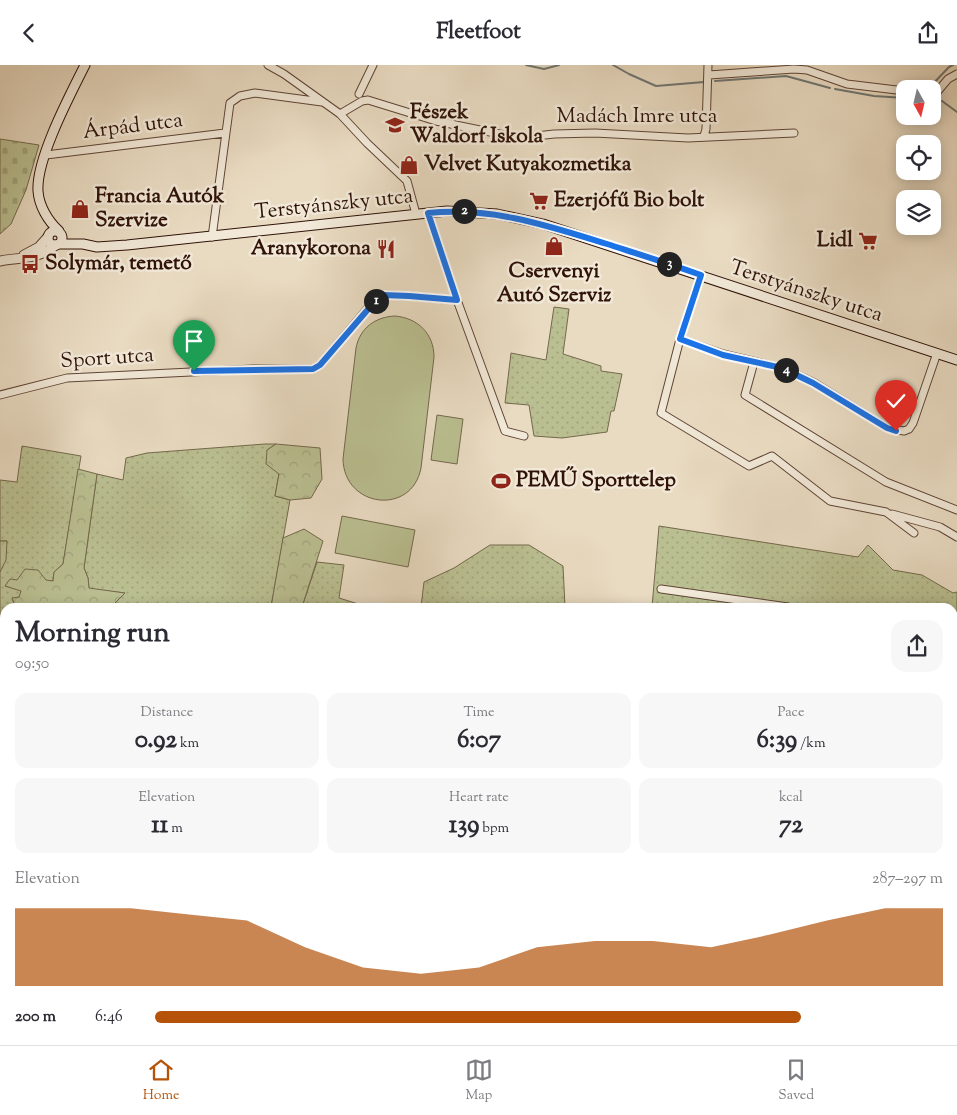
<!DOCTYPE html>
<html lang="en">
<head>
<meta charset="utf-8">
<style>
	:root { --surface:#fff; --page:#f7f7f7; --text:#2b2b33; --muted:#7c7c81; --line:#e1e1e2; --accent:#b45309 }
	body { margin:0; font-family:"Sorts Mill Goudy",serif; background:var(--page); color:var(--text); height:100vh; display:flex; flex-direction:column; font-size:19px; white-space:nowrap }
	* { box-sizing:border-box; margin:0 }
	p { font-size:16px; color:var(--muted) }
	.icon { flex:none; width:28px; height:28px; fill:none; stroke:currentColor; stroke-width:2; stroke-linecap:round; stroke-linejoin:round }
	.map { position:relative; flex:1; overflow:hidden }
	.drawer { position:absolute; left:0px; top:538px; width:958px; height:442px; display:flex; flex-direction:column; background:var(--surface); border-radius:15px 15px 0 0; box-shadow:0 2px 12px #0003 }
	.drawer>* { flex:none }
	.needle { width:32px; rotate:172deg }
	.buttons { position:absolute; left:896px; top:15px; display:grid; gap:10px }
	.buttons a { display:grid; place-items:center; width:45px; height:45px; border-radius:10px; background:var(--surface); box-shadow:0 2px 12px #0003; font-size:25px }
	.pin { position:absolute; display:grid; place-items:center; width:42px; height:42px; color:#fff; margin:-51px -21px; border-radius:50% 50% 50% 0; rotate:-45deg; box-shadow:0 0 5px #0007 }
	.pin .icon { rotate:45deg }
	.km { position:absolute; width:25px; height:25px; margin:-12px; border-radius:50%; background:#222; color:#fff; font-size:14px; line-height:25px; text-align:center }
	.round { display:grid; place-items:center; flex:none; width:52px; height:52px; border-radius:15px; background:var(--page) }
	.head { display:flex; align-items:center; justify-content:space-between; height:85px; padding:0 15px }
	h1 { font-size:28px; font-weight:700; line-height:38px }
	.stats { display:grid; grid-template-columns:repeat(3,1fr); gap:8px; height:85px; padding:5px 15px }
	.stats div { display:grid; align-content:center; border-radius:12px; background:var(--page); text-align:center }
	.stats b { font-size:25px; font-weight:700 }
	.stats small { font-size:14px; font-weight:400 }
	.stats p { font-size:14px }
	.chart { height:140px; padding:10px 15px }
	.chart p { display:flex; justify-content:space-between }
	.chart svg { width:100%; height:90px; margin-top:5px; fill:var(--accent); opacity:.7 }
	ul { padding:0 15px; list-style:none; font-size:16px }
	li { display:grid; grid-template-columns:80px 60px 1fr; align-items:center; height:38px }
	li i { height:12px; border-radius:6px; background:var(--accent) }
	header { display:flex; justify-content:space-between; align-items:center; height:65px; padding:0 15px; background:var(--surface); font-size:22px; font-weight:700 }
	.tabs { display:flex; justify-content:space-around; align-items:center; height:70px; border-top:1px solid var(--line); background:var(--surface); font-size:14px; color:var(--muted) }
	.tabs a { display:grid; justify-items:center; gap:2px }
	.tabs .active { color:var(--accent) }
	.map>svg:first-child { display:block }
	.green { fill:url(#green-dots); stroke:#74684c }
	.forest { fill:url(#forest-crowns); stroke:#74684c }
	.wetland { fill:url(#wetland-marsh); stroke:#74684c }
	.cemetery { fill:url(#cemetery-stones); stroke:#74684c }
	.pitch { fill:#babf91; stroke:#74684c }
	.lines { fill:none; stroke-linecap:round; stroke-linejoin:round }
	.stream { stroke:#6f7673; stroke-width:2 }
	.minor-casing { stroke:#5e4436; stroke-width:9 }
	.tertiary-casing { stroke:#5e4436; stroke-width:11 }
	.secondary-casing { stroke:#2f1208; stroke-width:11 }
	.minor { stroke:#f1e8d7; stroke-width:7 }
	.tertiary { stroke:#f1e8d7; stroke-width:9 }
	.secondary { stroke:#f1e8d7; stroke-width:9 }
	.rail { stroke:#2f1208; stroke-width:2; stroke-dasharray:9 9; stroke-linecap:butt }
	.route-casing { stroke:#fff; stroke-width:10 }
	.route { stroke:#1a73e8; stroke-width:6 }
	.labels { text-anchor:middle; dominant-baseline:central; stroke-width:5; stroke-linejoin:round; paint-order:stroke }
	.poi-label { font-size:21px; font-weight:bold; fill:#2f1208; stroke:#f1e8d7; text-anchor:start }
	.street-label { font-size:21px; fill:#2f1208; stroke:#f1e8d7 }
</style>
</head>
<body>
<header><svg class="icon" aria-label="back" viewBox="0 0 24 24"><path d="M15 5l-7 7 7 7"/></svg>Fleetfoot<svg class="icon" aria-label="share" viewBox="0 0 24 24"><path d="M12 15V3M7 8l5-5 5 5M5 13v7h14v-7"/></svg></header>
<div class="map">
<svg width="957" height="980" viewBox="0 0 957 980">
	<defs>
		<pattern id="green-dots" width="8" height="8" patternUnits="userSpaceOnUse" patternTransform="scale(1.25)"><rect width="8" height="8" fill="#babf91"/><path d="M2 2h.1M6 6h.1" fill="none" stroke="#a0a37c" stroke-width="1.8" stroke-linecap="round"/></pattern>
		<pattern id="forest-crowns" width="20" height="18" patternUnits="userSpaceOnUse" patternTransform="scale(1.25)"><rect width="20" height="18" fill="#babf91"/><path d="M2 6a3 3 0 1 1 6 0M12 15a3 3 0 1 1 6 0" fill="none" stroke="#a0a37c"/></pattern>
		<pattern id="wetland-marsh" width="20" height="14" patternUnits="userSpaceOnUse" patternTransform="scale(1.25)"><rect width="20" height="14" fill="#babf91"/><path d="M1 5h8M5 5V1M11 12h8M15 12V8" fill="none" stroke="#a0a37c"/></pattern>
		<pattern id="cemetery-stones" width="16" height="16" patternUnits="userSpaceOnUse" patternTransform="scale(1.25)"><rect width="16" height="16" fill="#babf91"/><path d="M2 7V4a2 2 0 0 1 4 0v3zM10 15v-3a2 2 0 0 1 4 0v3z" fill="#a0a37c"/></pattern>
	</defs>
	<rect width="100%" height="100%" fill="#e9dbc2"/>
	<filter id="stains"><feTurbulence type="fractalNoise" baseFrequency=".004" numOctaves="4"/><feColorMatrix values="0 0 0 0 .2 0 0 0 0 .09 0 0 0 0 .02 0 0 0 .5 -.17"/></filter>
	<radialGradient id="worn" r=".72"><stop offset=".6" stop-color="#630" stop-opacity="0"/><stop offset="1" stop-color="#630" stop-opacity=".3"/></radialGradient>
	<path class="green" d="M554 242 569 244 563 289 601 301V306L622 309 614 346H611L607 367 562 373 534 371 529 340 505 338 511 288 546 295Z
		M265 379H276L267 385 279 409 275 431 290 435 271 542H115V538L125 528 89 524 88 513 84 503 97 409 123 415 126 393 147 388Z
		M22 381 81 391 63 499 54 507 53 516 17 515 5 521 21 525 20 532 12 534 16 542H5V551H0V507L7 476H0V415L17 417Z
		M659 461 858 492 868 480 893 505 922 510 953 528 957 527V738H952V542H652Z
		M490 480H529L563 501 565 542H574H421L424 517 454 503Z
		M317 497 344 500 339 533 368 542H302Z
		M0 713H5V799L0 797Z
		M953 964 957 966V980H886L871 975H952Z
		M483 975H624L623 979 624 980H497Z"/>
	<path class="forest" d="M276 379 320 383 322 414 311 433 290 435 275 431 279 409 266 399 267 385Z
		M78 404 97 409 84 503 88 513 89 523 125 528 115 538V542H16L12 533 19 532 21 526 5 521 10 514 17 515 25 504 38 505 46 515 53 516 54 507 63 499Z
		M304 464 323 476 302 542H271L283 473Z
		M0 476H7L6 495 0 507Z
		M952 738H957V776H953Z
		M953 806H957V966L952 964Z"/>
	<path class="wetland" d="M0 581 5 582V713H0Z"/>
	<path class="cemetery" d="M0 74 39 80 26 125 11 159 0 169Z"/>
	<path class="pitch" d="M395 251C418 253 434 269 434 292L421 403C412 451 344 443 343 394L356 283C360 263 375 252 395 251Z
		M437 350 463 354 457 399 431 395Z
		M342 451 415 465 408 502 335 488Z"/>
	<g class="lines">
		<path class="stream" d="M526 0 544 4 559 0
			M613 0 629 9 656 21 704 17
			M715 16 786 11 830 23
			M835 24 874 31 905 33
			M928 24 949 2 953 0
			M942 36 957 47
			M0 665 5 667
			M952 966 957 968"/>
		<g class="minor-casing">
			<path id="minor" d="M268 0 284 9 340 49 367 78 407 116 416 149
				M709 10 794 4 807 5 847 19 905 26
				M359 29 373 0
				M932 33 948 14 957 9
				M340 49 362 36 368 35 436 56 519 73 554 69 595 68 688 73 794 68
				M704 71 706 64 708 0
				M46 90 225 68
				M428 148 457 235 505 366 524 371
				M212 172 230 38 240 31 255 28 322 37
				M701 210 680 274 661 348 749 401 772 391 830 436 886 447 914 468
				M680 274 723 289 782 303 813 317 887 363 904 366 909 364 913 358 937 288
				M754 297 745 330 886 417 957 445
				M0 330 67 313 253 304H313L320 300 369 242 383 230 409 231 457 235
				M892 449 940 462 957 472
				M661 524 788 542
				M952 568H957"/>
		</g>
		<g class="tertiary-casing">
			<path id="tertiary" d="M24 190 39 182 48 172
				M0 196C22 192 37 195 56 180"/>
		</g>
		<g class="secondary-casing">
			<path id="secondary" d="M48 173a7 7 0 1 1 14 0a7 7 0 1 1-14 0Z
				M59 166C48 156 39 141 38 126 36 94 70 30 85 0
				M60 179H83L97 182 127 180 447 146 497 149 543 159 957 295"/>
		</g>
		<use href="#minor" class="minor"/>
		<use href="#tertiary" class="tertiary"/>
		<use href="#secondary" class="secondary"/>
		<path class="rail" d="M0 568H5
			M952 796H957"/>
	</g>
	<g class="lines">
		<g class="route-casing">
			<path id="route" d="M194 306 313 304 320 300 370 242 383 230 409 231 457 235 428 148C493 142 546 160 607 179 638 189 670 199 701 210L680 274 723 290 782 303 813 318 887 363 896 366"/>
		</g>
		<use href="#route" class="route"/>
	</g>
	<defs>
		<g id="school-bare" transform="scale(1.5)"><path d="M0-5L7-2L0 1L-7-2ZM-4 1L0 2.5L4 1V4Q0 6-4 4Z" fill="#8f2418" stroke="#f1e8d7" stroke-width="2.5" paint-order="stroke"/></g>
		<g id="shop-bare" transform="scale(1.5)"><path d="M-5-2.5h2.3a2.7 3.5 0 0 1 5.4 0H5L5.5 6h-11ZM-1.5-2.5h3a1.5 2.3 0 0 0-3 0Z" fill="#8f2418" stroke="#f1e8d7" stroke-width="2.5" paint-order="stroke"/></g>
		<g id="supermarket-bare" transform="scale(1.5)"><path d="M-6-5.5h2.5l.6 2H6L4.5 2H-2.5L-4.4-4H-6ZM-1.5 3.2a1.3 1.3 0 1 0 .1 0ZM3 3.2a1.3 1.3 0 1 0 .1 0Z" fill="#8f2418" stroke="#f1e8d7" stroke-width="2.5" paint-order="stroke"/></g>
		<g id="restaurant-bare" transform="scale(1.5)"><path d="M-5-6h1v4h1v-4h1v4h1v-4h1v5L-1.5 .5V6h-2V.5L-5-1ZM5-6V6H3V1.5H1.5Q1.5-4 5-6Z" fill="#8f2418" stroke="#f1e8d7" stroke-width="2.5" paint-order="stroke"/></g>
		<g id="bus-bare" transform="scale(1.5)"><path d="M-5-6H5V4H4V6H2V4H-2V6H-4V4H-5ZM-3.5-4V0h7V-4ZM-3.5 1.2v1.5H-2V1.2ZM2 1.2v1.5H3.5V1.2Z" fill="#8f2418" stroke="#f1e8d7" stroke-width="2.5" paint-order="stroke"/></g>
		<g id="stadium-bare" transform="scale(1.5)"><path d="M0-5a6.5 5 0 1 0 0 10a6.5 5 0 1 0 0-10ZM-3.5-1.8h7v3.6h-7Z" fill="#8f2418" stroke="#f1e8d7" stroke-width="2.5" paint-order="stroke"/></g>
	</defs>
	<g fill-rule="evenodd">
		<use href="#school-bare" x="395" y="60"/>
		<use href="#shop-bare" x="409" y="100"/>
		<use href="#supermarket-bare" x="539" y="136"/>
		<use href="#shop-bare" x="80" y="144"/>
		<use href="#supermarket-bare" x="868" y="176"/>
		<use href="#shop-bare" x="554" y="181"/>
		<use href="#restaurant-bare" x="386" y="184"/>
		<use href="#bus-bare" x="30" y="199"/>
		<use href="#stadium-bare" x="501" y="416"/>
	</g>
	<g class="labels">
		<g class="poi-label">
			<text x="410" y="48">Fészek<tspan x="410" dy="24">Waldorf Iskola</tspan></text>
			<text x="424" y="100">Velvet Kutyakozmetika</text>
			<text x="95" y="132">Francia Autók<tspan x="95" dy="24">Szervize</tspan></text>
			<text x="554" y="136">Ezerjófű Bio bolt</text>
			<text x="853" y="176" text-anchor="end">Lidl</text>
			<text x="371" y="184" text-anchor="end">Aranykorona</text>
			<text x="45" y="199">Solymár, temető</text>
			<text x="554" y="207" text-anchor="middle">Cservenyi<tspan x="554" dy="24">Autó Szerviz</tspan></text>
			<text x="516" y="416">PEMŰ Sporttelep</text>
		</g>
		<g class="street-label">
			<text x="637" y="52">Madách Imre utca</text>
			<text transform="translate(133 62) rotate(-7)">Árpád utca</text>
			<text transform="translate(334 140) rotate(-6)">Terstyánszky utca</text>
			<text transform="translate(806 227) rotate(18)">Terstyánszky utca</text>
			<text transform="translate(107 294) rotate(-4)">Sport utca</text>
		</g>
	</g>
	<rect width="100%" height="100%" filter="url(#stains)"/>
	<rect width="100%" height="100%" fill="url(#worn)"/>
</svg>
<div class="buttons">
<a><svg class="needle" viewBox="-14 -14 28 28"><path d="M0-13l5 13h-10z" fill="#e53935"/><path d="M0 13l5-13h-10z" fill="#7c7c81"/></svg></a>
<a><svg class="icon" aria-label="locate" viewBox="0 0 24 24"><circle cx="12" cy="12" r="6"/><path d="M12 2v4M12 18v4M2 12h4M18 12h4"/></svg></a>
<a><svg class="icon" aria-label="layers" viewBox="0 0 24 24"><path d="M12 4l9 5-9 5-9-5zM3 14l9 5 9-5"/></svg></a>
</div>
<div class="pin" style="left:194px;top:306px;background:#1e9e55"><svg class="icon" aria-label="arrive" viewBox="0 0 24 24"><path d="M6 21V4h12l-3 4 3 4H6"/></svg></div>
<div class="pin" style="left:896px;top:366px;background:#d93025"><svg class="icon" aria-label="check" viewBox="0 0 24 24"><path d="M5 12l5 5 9-10"/></svg></div>
<b class="km" style="left:376px;top:236px">1</b>
<b class="km" style="left:464px;top:146px">2</b>
<b class="km" style="left:669px;top:199px">3</b>
<b class="km" style="left:786px;top:305px">4</b>
<section class="drawer">
<div class="head"><div><h1>Morning run</h1><p>09:50</p></div><a class="round"><svg class="icon" aria-label="share" viewBox="0 0 24 24"><path d="M12 15V3M7 8l5-5 5 5M5 13v7h14v-7"/></svg></a></div>
<div class="stats">
<div><p>Distance</p><b>0.92<small> km</small></b></div>
<div><p>Time</p><b>6:07</b></div>
<div><p>Pace</p><b>6:39<small> /km</small></b></div>
</div>
<div class="stats">
<div><p>Elevation</p><b>11<small> m</small></b></div>
<div><p>Heart rate</p><b>139<small> bpm</small></b></div>
<div><p>kcal</p><b>72</b></div>
</div>
<div class="chart"><p><span>Elevation</span>287–297 m</p>
<svg viewBox="0 0 160 44" preserveAspectRatio="none"><path d="M0 44V6L10 6L20 6L30 9L40 12L50 25L60 35L70 38L80 35L90 25L100 22L110 22L120 25L130 19L140 12L150 6L160 6V44z"/></svg>
</div>
<ul>
<li><b>200 m</b>6:46<i style="width:82%"></i></li>
</ul>
</section>
</div>
<nav class="tabs">
<a class="active"><svg class="icon" aria-label="home" viewBox="0 0 24 24"><path d="M3 11l9-7 9 7M6 9v11h12V9"/></svg>Home</a>
<a><svg class="icon" aria-label="map" viewBox="0 0 24 24"><path d="M3 6l6-2 6 2 6-2v14l-6 2-6-2-6 2zM9 4v14M15 6v14"/></svg>Map</a>
<a><svg class="icon" aria-label="saved" viewBox="0 0 24 24"><path d="M7 4h10v16l-5-4-5 4z"/></svg>Saved</a>
</nav>
</body>
</html>
